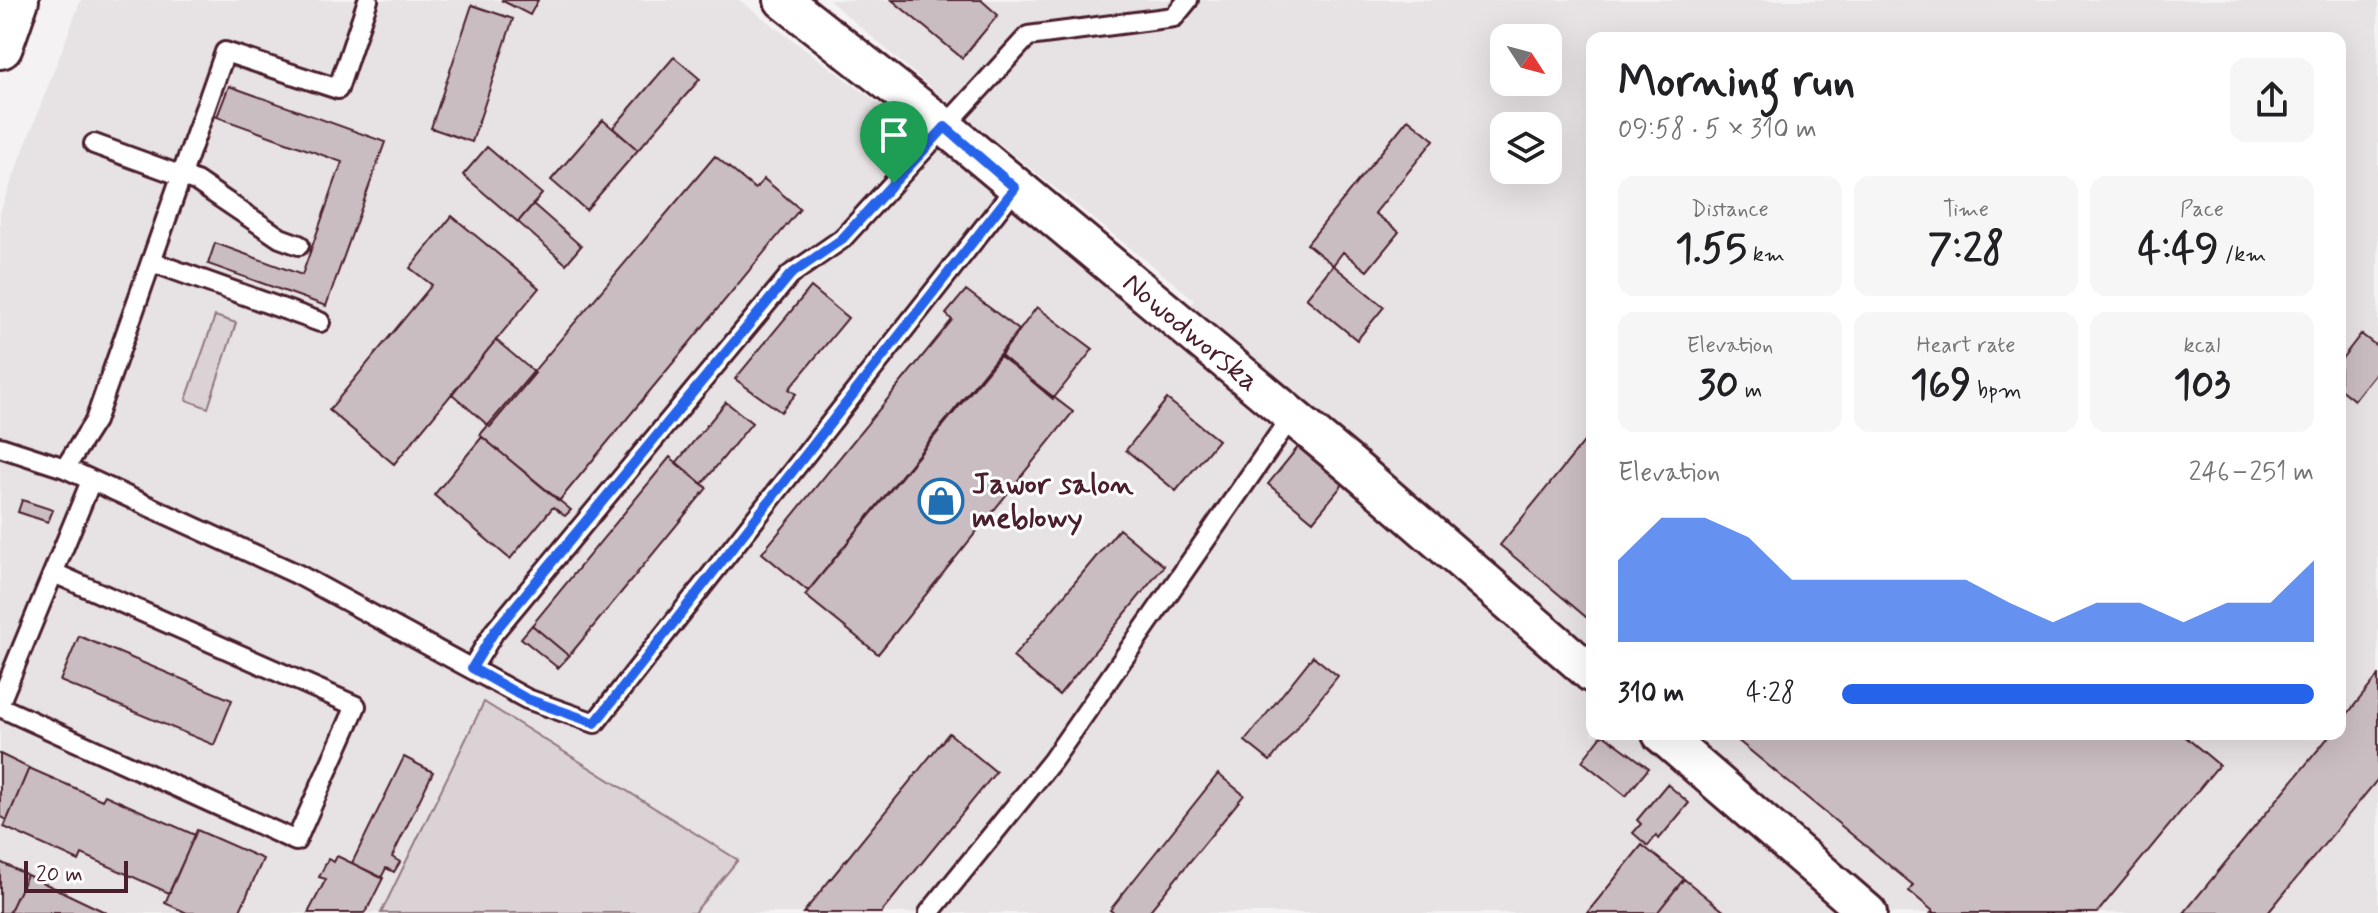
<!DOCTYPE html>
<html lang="en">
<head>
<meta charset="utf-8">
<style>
	:root { --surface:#fff; --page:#f6f6f6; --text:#202124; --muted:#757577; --accent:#2563eb }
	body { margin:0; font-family:Mynerve,sans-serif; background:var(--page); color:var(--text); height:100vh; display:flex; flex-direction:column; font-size:30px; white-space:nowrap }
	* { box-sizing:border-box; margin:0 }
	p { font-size:26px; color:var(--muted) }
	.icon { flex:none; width:44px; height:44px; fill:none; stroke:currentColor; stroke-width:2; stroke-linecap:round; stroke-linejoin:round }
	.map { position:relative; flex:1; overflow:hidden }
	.side { position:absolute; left:1586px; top:32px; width:760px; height:708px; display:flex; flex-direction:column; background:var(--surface); border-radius:16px; box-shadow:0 8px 32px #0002 }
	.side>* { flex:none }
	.needle { width:52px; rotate:126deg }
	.fabs { position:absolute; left:1490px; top:24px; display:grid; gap:16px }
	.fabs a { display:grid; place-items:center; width:72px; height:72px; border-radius:16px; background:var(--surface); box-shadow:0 8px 32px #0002; font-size:40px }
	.scale { position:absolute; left:24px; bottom:20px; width:104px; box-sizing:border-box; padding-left:8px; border:4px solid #4a1f2b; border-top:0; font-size:22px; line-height:28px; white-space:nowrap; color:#4a1f2b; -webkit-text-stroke:6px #fff; paint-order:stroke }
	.pin { position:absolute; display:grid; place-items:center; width:68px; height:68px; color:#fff; margin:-82px -34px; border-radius:50% 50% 50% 0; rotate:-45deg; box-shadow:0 0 8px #0007 }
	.pin .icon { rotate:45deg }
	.round { display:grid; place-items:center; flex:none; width:84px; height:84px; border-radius:16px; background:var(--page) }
	.head { display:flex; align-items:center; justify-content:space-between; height:136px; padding:0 32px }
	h1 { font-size:44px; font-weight:700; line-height:60px }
	.figures { display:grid; grid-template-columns:repeat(3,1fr); gap:12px; height:136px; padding:8px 32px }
	.figures div { display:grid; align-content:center; border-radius:16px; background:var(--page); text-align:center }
	.figures b { font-size:40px; font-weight:700 }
	.figures small { font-size:22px; font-weight:400 }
	.figures p { font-size:22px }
	.chart { height:224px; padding:16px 32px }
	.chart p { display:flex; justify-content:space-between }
	.chart svg { width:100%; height:144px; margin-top:8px; fill:var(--accent); opacity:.7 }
	ul { padding:0 32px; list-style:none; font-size:26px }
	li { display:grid; grid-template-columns:128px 96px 1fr; align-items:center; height:60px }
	li i { height:20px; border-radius:10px; background:var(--accent) }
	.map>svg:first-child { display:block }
	.built { fill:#e7e2e3; fill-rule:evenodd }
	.green { fill:#dbd2d5; stroke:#927880; stroke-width:2 }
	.building { fill:#cabdc1; stroke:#4a1f2b; stroke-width:2 }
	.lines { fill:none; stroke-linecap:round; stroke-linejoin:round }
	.service-casing { stroke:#4a1f2b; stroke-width:24 }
	.minor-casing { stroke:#4a1f2b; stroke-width:42 }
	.tertiary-casing { stroke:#4a1f2b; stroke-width:50 }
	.service { stroke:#fff; stroke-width:18 }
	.minor { stroke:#fff; stroke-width:36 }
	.tertiary { stroke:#fff; stroke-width:44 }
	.route-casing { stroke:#fff; stroke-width:16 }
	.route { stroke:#2563eb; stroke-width:10 }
	.labels { text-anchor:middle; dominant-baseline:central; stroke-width:6; stroke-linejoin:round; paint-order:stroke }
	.street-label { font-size:30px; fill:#4a1f2b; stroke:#fff }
	.poi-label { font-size:30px; font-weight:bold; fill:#4a1f2b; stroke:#fff; text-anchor:start }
</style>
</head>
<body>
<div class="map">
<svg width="2378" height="913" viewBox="0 0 2378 913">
	<rect width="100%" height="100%" fill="#f4f2f2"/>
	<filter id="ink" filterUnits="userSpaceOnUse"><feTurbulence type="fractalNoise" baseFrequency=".0125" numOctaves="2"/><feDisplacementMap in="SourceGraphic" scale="16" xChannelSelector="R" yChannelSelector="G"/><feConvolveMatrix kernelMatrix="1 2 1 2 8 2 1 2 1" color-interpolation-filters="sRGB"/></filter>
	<g filter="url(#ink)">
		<path class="built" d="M81 0H739L996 191 1169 332 1195 300 944 99 829 0H2378V913H694L737 859 484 703 381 913H0V212ZM1504 38H1548V82H1504ZM1592 38H2340V734H1592ZM1504 126H1548V170H1504Z"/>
		<path class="green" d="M215 316 236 323 208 408 186 400Z
			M484 702 738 860 694 913H381Z"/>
		<path class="building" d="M501 0H538L530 15Z
			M892 0H981L998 15 962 58Z
			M472 5 513 19 472 142 431 128Z
			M674 57 700 79 638 150 613 128Z
			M229 86 385 142 326 306 208 264 215 243 302 275 342 162 217 117Z
			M1408 119 1434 140 1375 213 1399 232 1367 271 1343 252 1333 265 1307 244Z
			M603 120 638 150 586 210 551 180Z
			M487 147 542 194 518 222 463 175Z
			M715 156 755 189 764 179 800 209 559 501 480 435Z
			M533 204 581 246 566 264 518 222Z
			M452 216 539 288 394 464 329 410 432 285 410 268Z
			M1333 265 1384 307 1357 340 1306 298Z
			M811 287 848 318 789 389 796 394 781 412 735 379Z
			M966 290 1019 330 808 591 762 553 952 320 946 314Z
			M1037 307 1093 349 1053 399 1001 355Z
			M2361 334 2378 347V370L2354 400 2340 389V361Z
			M496 340 535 373 490 427 452 394Z
			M1000 356 1073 412 878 654 805 595Z
			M1167 399 1218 440 1176 491 1126 450Z
			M726 402 752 423 702 484 676 463Z
			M1592 432V622L1500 545Z
			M482 437 571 510 565 516 553 507 510 559 434 495Z
			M1299 446 1344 483 1313 521 1268 484Z
			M670 457 707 488 569 656 532 625Z
			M22 500 53 510 48 522 18 512Z
			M1119 529 1164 566 1059 695 1013 657Z
			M532 625 569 656 558 668 521 638Z
			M79 636 232 700 214 745 60 681Z
			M1313 656 1338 676 1270 761 1245 741Z
			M2378 676V779L2268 913H2184L2331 734H2340V723Z
			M949 733 996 772 881 913H803Z
			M1603 734 1649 768 1626 796 1582 761Z
			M1730 734H2182L2219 765 2097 913H1931L1933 911 1909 891 1913 885Z
			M0 754 29 768 7 820 0 816Z
			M404 757 433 772 392 857 400 862 394 872 386 868 381 878 352 863Z
			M29 768 102 800 105 795 195 835 169 893 82 854 79 861 4 827Z
			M1218 774 1244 795 1148 913H1114L1110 910Z
			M1667 784 1689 803 1659 839 1656 836 1648 846 1633 833 1641 824 1637 820Z
			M197 830 263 859 239 913H187L165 903Z
			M1642 845 1684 879 1670 896 1657 913H1587Z
			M337 856 383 878 368 908 364 913H308L326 879 319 877 328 859 334 862Z
			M0 862 27 875 9 913H0Z
			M27 875 107 913H9Z
			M1684 879 1726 913H1657Z"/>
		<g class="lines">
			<g class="service-casing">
				<path id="service" d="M94 144 196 181 280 238 299 245
					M152 262 320 322
					M0 447 65 468 297 574 527 699 595 723 1015 188
					M65 468 95 421 225 52 338 89 368 0
					M472 668 494 632 790 275 842 239 1028 36 1174 17 1188 0
					M0 702 91 481
					M0 707 296 841 356 706 54 573
					M929 913 1052 761 1291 417"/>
			</g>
			<g class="minor-casing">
				<g id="minor">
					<path id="s1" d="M783 0 945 127 1353 467 1592 674"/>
					<path d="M1661 734 1868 913"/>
				</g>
			</g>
			<g class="tertiary-casing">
				<path id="tertiary" d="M0 46 16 0"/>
			</g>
			<use href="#service" class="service"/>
			<use href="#minor" class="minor"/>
			<use href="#tertiary" class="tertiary"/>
		</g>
	</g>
	<g class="lines" filter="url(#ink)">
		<g class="route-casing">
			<path id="route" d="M945 127 1015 188 595 723 527 699 472 668 494 632 790 275 842 239Z"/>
		</g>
		<use href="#route" class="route"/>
	</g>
	<defs>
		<g id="shop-ring" transform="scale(2.3)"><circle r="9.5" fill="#fff" stroke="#1f6fb2" stroke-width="1.5"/><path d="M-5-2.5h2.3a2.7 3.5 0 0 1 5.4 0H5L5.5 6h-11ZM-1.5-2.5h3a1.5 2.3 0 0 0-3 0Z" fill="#1f6fb2"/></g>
	</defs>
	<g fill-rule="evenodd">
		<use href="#shop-ring" x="941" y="501"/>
	</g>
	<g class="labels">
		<g class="street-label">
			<text stroke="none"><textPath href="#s1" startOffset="526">Nowodworska</textPath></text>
		</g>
		<g class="poi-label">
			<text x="972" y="484">Jawor salon<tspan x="972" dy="34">meblowy</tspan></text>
		</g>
	</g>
</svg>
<div class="fabs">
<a><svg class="needle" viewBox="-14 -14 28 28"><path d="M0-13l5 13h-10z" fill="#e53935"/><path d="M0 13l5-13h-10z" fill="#757577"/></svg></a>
<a><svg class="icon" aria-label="layers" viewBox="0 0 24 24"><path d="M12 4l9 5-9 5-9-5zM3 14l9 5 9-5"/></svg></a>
</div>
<div class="scale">20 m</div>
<div class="pin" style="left:894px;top:183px;background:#1e9e55"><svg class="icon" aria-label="arrive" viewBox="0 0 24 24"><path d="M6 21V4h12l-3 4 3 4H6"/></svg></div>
<section class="side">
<div class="head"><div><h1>Morning run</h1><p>09:58 · 5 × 310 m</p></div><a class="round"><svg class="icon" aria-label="share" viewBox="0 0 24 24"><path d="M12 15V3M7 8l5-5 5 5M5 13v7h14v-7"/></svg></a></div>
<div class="figures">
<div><p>Distance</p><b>1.55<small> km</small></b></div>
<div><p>Time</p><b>7:28</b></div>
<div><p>Pace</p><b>4:49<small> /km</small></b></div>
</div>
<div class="figures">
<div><p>Elevation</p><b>30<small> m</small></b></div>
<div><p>Heart rate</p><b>169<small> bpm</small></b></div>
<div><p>kcal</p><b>103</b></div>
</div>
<div class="chart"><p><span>Elevation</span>246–251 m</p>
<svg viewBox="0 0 160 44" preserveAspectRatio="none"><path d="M0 44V19L10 6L20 6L30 12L40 25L50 25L60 25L70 25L80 25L90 32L100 38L110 32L120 32L130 38L140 32L150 32L160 19V44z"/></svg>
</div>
<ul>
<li><b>310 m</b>4:28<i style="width:100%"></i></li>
</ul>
</section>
</div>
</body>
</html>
